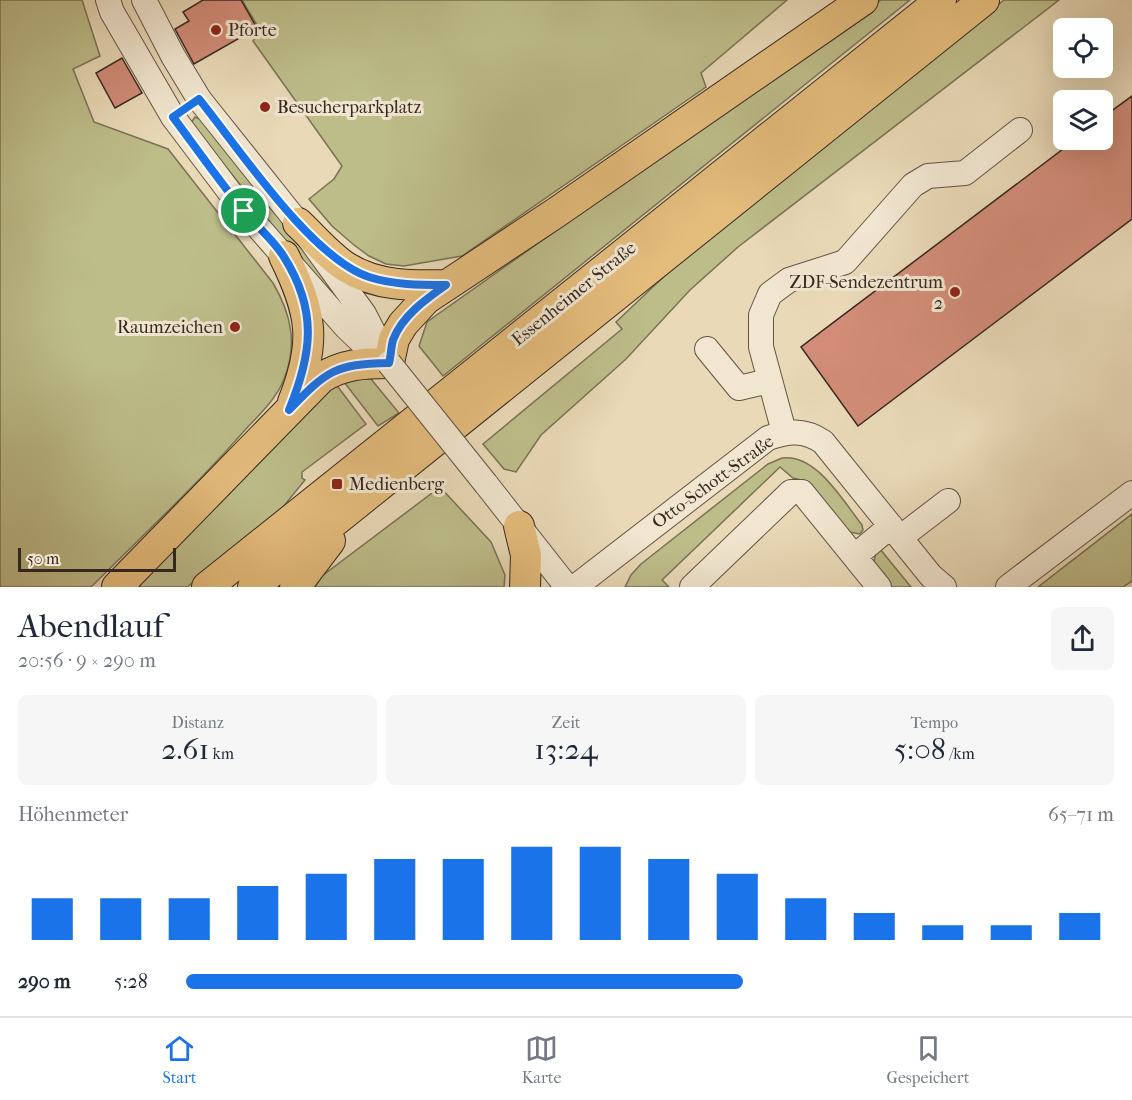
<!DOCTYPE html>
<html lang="de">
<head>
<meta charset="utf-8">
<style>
	:root { --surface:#fff; --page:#f6f6f7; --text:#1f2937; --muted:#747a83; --line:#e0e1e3; --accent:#1a73e8 }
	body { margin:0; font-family:"IM FELL French Canon",serif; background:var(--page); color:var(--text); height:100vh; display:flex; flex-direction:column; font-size:22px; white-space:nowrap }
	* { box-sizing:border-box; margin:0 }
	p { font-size:20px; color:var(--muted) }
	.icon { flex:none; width:33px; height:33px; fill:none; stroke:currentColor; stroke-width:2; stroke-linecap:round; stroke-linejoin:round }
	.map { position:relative; height:587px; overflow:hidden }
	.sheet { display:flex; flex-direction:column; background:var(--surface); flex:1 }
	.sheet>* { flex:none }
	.fabs { position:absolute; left:1053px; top:18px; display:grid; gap:12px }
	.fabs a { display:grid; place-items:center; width:60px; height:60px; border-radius:9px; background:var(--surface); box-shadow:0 6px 24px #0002; font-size:30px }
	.scale { position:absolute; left:18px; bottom:15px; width:158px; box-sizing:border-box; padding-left:6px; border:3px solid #362820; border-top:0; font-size:16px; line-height:21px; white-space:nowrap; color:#362820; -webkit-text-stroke:4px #f1e6d0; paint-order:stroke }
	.pin { position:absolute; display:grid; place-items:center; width:51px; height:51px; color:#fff; margin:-26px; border:3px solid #fff; border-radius:50%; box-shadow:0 2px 6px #0007 }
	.round { display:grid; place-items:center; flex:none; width:63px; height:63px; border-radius:9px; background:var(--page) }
	.head { display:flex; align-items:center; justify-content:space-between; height:102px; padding:0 18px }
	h1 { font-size:33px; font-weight:600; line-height:45px }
	.figures { display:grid; grid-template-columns:repeat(3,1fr); gap:9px; height:102px; padding:6px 18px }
	.figures div { display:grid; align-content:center; border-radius:9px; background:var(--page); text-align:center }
	.figures b { font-size:30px; font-weight:600 }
	.figures small { font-size:16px; font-weight:400 }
	.figures p { font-size:16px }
	.chart { height:168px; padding:12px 18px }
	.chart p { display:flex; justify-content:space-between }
	.chart svg { width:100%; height:108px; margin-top:6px; stroke:var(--accent); stroke-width:6 }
	ul { padding:0 18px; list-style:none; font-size:20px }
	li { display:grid; grid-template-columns:96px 72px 1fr; align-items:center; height:45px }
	li i { height:15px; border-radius:8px; background:var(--accent) }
	.dock { display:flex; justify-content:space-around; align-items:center; height:84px; border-top:2px solid var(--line); background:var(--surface); font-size:16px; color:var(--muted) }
	.dock a { display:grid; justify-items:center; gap:3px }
	.dock .current { color:var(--accent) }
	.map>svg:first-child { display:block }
	.green { fill:#bdbd8a; stroke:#7a7255; stroke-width:1.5 }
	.building { fill:#d28c78; stroke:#362820; stroke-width:1.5 }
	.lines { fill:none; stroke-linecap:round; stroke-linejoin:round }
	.minor-casing { stroke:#635446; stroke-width:26 }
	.major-casing { stroke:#362820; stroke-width:32 }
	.minor { stroke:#f1e6d0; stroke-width:24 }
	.major { stroke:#e4bc7c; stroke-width:30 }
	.minor-bridge-casing { stroke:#635446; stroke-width:26; stroke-linecap:butt }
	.minor-bridge { stroke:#f1e6d0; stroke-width:24 }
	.route-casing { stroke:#fff; stroke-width:12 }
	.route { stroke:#1a73e8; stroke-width:8 }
	.poi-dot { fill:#8f2418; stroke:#f1e6d0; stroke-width:2 }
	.labels { text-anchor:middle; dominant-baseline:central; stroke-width:6; stroke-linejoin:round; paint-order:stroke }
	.poi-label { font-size:18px; fill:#362820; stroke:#f1e6d0; text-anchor:start }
	.street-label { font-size:18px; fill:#362820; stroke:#f1e6d0 }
</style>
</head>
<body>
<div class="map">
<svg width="1132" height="587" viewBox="0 0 1132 587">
	<rect width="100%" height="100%" fill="#e9d9b7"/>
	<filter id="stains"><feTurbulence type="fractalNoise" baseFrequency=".00333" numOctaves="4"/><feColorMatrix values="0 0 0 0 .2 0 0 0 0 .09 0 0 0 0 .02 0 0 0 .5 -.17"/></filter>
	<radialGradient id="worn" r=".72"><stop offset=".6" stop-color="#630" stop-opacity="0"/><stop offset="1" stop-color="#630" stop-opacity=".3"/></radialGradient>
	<path class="green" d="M0 0H82L100 56 73 69 94 122 168 149 273 283C291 314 298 344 284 379 277 398 259 415 245 430 197 485 143 535 91 587H0Z
		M242 0H787L701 73 706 87 462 256 404 266 386 264 369 256 354 245 332 226 309 199 334 179 342 166 253 41 260 30Z
		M881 0H910L443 376 419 346 427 322Z
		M1004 0H1059L738 247 690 290 626 359 541 435 516 472 504 469 483 444 622 329 616 322 693 249Z
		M195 117 200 119 353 311 347 319 191 123Z
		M363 378 371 379 399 413 378 426 344 382Z
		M335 383 366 424 302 472V478L305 480 274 518 187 587H133Z
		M782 458C816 453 843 501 862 525L863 530 860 534 849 532 843 526 809 482 793 478 780 467 662 580 669 587H625L631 575 641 564 768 464Z
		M440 487 491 542 505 575 504 587H315L322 576Z
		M1132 514V581L1123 587H1038Z
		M880 549 911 587H890L874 563 875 556Z"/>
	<path class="building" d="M203 0H241L257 28 194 64 175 29 189 21 183 12Z
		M122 58 142 93 115 108 96 73Z
		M1132 96V219L858 426 801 347 1075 140H1102V118Z"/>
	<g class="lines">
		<g class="minor-casing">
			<path id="minor" d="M108 0 112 12 173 117 244 211 346 327 372 352 389 363
				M144 0 173 56 199 99 298 223 364 314 388 361
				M707 349 739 388 769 381
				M784 432 761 347V315L770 294 789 280 845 262 913 185 928 176 965 173 1020 130
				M486 484 567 587
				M901 537 948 501
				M855 556 891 526
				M575 587 768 438C788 431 804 429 823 442L931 576 944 587
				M692 587 791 492H802L879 587
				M1008 587 1132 493"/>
		</g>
		<g class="major-casing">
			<path id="major" d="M298 223C313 237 329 256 346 267 376 286 412 286 446 285
				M284 256C312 313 317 342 293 402
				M519 526 526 555 525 587
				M117 587 321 378C343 364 364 363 389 363L394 339 403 324 426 299 557 212 863 0
				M207 587 941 0
				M253 587 984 0
				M295 587 330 541"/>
		</g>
		<use href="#minor" class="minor"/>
		<use href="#major" class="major"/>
		<g class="minor-bridge-casing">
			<path id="minor-bridge" d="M389 363 486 484"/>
		</g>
		<use href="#minor-bridge" class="minor-bridge"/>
	</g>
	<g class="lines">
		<g class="route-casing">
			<path id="route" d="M199 99C238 147 311 258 369 277 394 285 419 285 446 285 426 299 402 316 393 340 391 347 391 356 389 363 334 364 327 371 289 410 312 354 318 311 284 257 273 239 255 225 242 209 218 179 196 148 173 117Z"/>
		</g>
		<use href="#route" class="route"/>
	</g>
	<g class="poi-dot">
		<circle cx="216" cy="30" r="6"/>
		<circle cx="265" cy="107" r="6"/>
		<circle cx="955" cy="292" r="6"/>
		<circle cx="235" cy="327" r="6"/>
		<rect x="331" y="478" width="12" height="12" rx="3"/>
	</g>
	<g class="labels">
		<g class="poi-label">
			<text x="228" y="30">Pforte</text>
			<text x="277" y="107">Besucherparkplatz</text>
			<text x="943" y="282" text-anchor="end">ZDF-Sendezentrum<tspan x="943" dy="21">2</tspan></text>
			<text x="223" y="327" text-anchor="end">Raumzeichen</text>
			<text x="349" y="484">Medienberg</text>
		</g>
		<g class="street-label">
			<text transform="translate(574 294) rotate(-39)">Essenheimer Straße</text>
			<text transform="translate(713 482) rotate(-36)">Otto-Schott-Straße</text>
		</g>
	</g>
	<rect width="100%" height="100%" filter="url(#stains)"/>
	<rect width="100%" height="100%" fill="url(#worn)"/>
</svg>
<div class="fabs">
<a><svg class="icon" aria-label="locate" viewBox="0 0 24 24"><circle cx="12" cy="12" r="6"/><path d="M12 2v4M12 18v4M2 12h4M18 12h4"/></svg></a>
<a><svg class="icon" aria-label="layers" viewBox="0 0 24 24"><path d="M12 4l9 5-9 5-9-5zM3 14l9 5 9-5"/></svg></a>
</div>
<div class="scale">50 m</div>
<div class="pin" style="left:244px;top:211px;background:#1e9e55"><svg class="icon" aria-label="arrive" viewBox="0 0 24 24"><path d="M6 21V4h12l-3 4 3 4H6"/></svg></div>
</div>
<section class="sheet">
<div class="head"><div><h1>Abendlauf</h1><p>20:56 · 9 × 290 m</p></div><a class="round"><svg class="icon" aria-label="share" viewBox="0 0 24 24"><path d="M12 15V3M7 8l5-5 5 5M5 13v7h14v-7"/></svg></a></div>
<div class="figures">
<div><p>Distanz</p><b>2.61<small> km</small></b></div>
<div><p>Zeit</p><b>13:24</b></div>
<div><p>Tempo</p><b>5:08<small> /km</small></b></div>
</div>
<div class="chart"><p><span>Höhenmeter</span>65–71 m</p>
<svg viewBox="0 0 160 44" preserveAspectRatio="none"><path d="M5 44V27M15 44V27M25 44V27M35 44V22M45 44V17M55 44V11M65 44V11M75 44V6M85 44V6M95 44V11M105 44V17M115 44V27M125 44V33M135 44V38M145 44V38M155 44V33"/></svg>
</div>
<ul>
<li><b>290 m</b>5:28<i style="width:60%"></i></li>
</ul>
</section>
<nav class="dock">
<a class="current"><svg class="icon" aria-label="home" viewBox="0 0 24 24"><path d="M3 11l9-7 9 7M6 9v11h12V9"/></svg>Start</a>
<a><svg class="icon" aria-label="map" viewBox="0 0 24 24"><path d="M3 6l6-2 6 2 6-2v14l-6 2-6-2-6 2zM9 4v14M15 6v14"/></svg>Karte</a>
<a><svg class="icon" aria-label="saved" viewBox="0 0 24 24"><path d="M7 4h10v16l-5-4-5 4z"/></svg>Gespeichert</a>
</nav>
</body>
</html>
